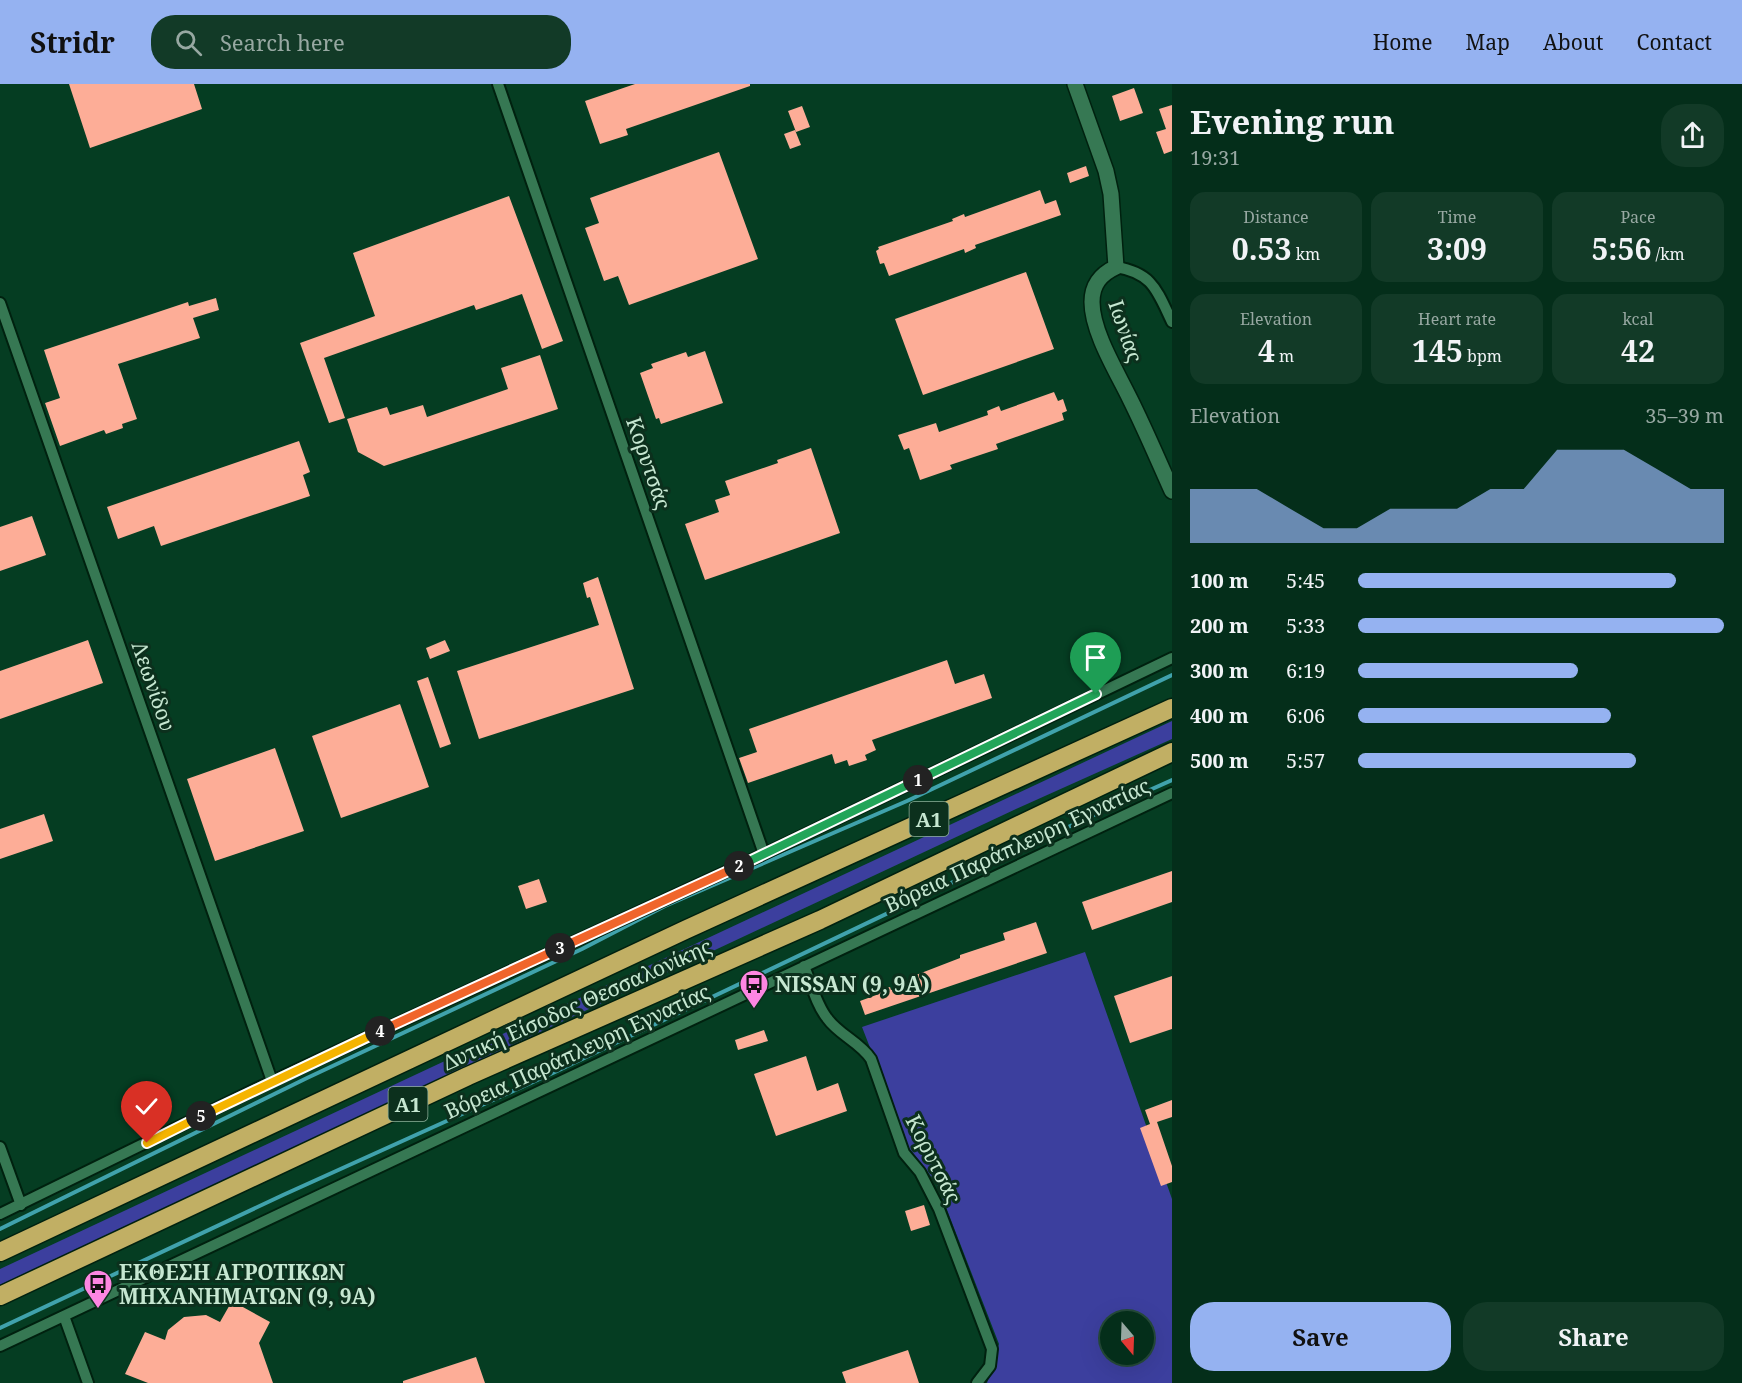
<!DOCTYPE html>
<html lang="en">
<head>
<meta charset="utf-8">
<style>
	:root { --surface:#042e1a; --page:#123a27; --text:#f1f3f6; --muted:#97a8a2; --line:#254a39; --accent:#95b2f1 }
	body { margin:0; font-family:"Noto Serif",serif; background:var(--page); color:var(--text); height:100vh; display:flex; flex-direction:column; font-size:22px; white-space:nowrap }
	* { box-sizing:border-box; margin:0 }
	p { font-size:20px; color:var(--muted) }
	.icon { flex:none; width:33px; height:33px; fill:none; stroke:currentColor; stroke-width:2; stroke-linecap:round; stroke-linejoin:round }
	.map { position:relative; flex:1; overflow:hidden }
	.details { display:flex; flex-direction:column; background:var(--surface); width:570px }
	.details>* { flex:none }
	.needle { width:39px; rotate:161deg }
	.tools { position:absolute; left:1100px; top:1227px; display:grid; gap:12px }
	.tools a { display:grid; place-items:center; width:54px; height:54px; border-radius:50%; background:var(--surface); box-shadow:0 6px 24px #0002,0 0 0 2px var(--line); font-size:30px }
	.pin { position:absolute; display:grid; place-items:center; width:51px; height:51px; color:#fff; margin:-62px -26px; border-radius:50% 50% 50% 0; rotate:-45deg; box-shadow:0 0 6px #0007 }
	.pin .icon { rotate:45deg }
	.km { position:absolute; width:30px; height:30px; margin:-15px; border-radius:50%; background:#222; color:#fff; font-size:16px; line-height:30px; text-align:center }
	.round { display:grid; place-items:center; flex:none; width:63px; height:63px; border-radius:24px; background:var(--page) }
	.headline { display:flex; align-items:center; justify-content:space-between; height:102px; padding:0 18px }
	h1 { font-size:33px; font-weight:700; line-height:45px }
	.stats { display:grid; grid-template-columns:repeat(3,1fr); gap:9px; height:102px; padding:6px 18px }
	.stats div { display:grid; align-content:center; border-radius:15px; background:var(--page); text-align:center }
	.stats b { font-size:30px; font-weight:700 }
	.stats small { font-size:16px; font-weight:400 }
	.stats p { font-size:16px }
	.chart { height:168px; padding:12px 18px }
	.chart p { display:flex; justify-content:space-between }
	.chart svg { width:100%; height:108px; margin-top:6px; fill:var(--accent); opacity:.7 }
	.button { display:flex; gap:12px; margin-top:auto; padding:12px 18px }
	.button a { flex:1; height:69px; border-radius:24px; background:var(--accent); color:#111; font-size:24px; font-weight:700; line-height:69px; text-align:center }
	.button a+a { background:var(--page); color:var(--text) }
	ul { padding:0 18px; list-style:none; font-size:20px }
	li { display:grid; grid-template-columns:96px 72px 1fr; align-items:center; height:45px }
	li i { height:15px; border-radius:8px; background:var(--accent) }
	header { display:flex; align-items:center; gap:36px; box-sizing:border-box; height:84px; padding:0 30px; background:var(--accent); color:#111 }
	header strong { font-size:28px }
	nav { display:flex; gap:33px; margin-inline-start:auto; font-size:21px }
	.search { width:420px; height:54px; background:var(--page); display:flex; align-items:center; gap:15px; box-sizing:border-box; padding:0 21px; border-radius:24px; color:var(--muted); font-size:22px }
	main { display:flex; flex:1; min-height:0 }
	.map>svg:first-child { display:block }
	.green { fill:#3c3f9e; fill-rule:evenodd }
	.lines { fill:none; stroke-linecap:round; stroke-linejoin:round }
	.stream { stroke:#40a2ac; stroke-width:4 }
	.building { fill:#fdad97 }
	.street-casing { stroke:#00210f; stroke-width:14 }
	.secondary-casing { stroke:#00210f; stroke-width:18 }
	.highway-casing { stroke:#00210f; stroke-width:21 }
	.street { stroke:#367853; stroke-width:10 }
	.secondary { stroke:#367853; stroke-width:15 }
	.highway { stroke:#c1af64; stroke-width:18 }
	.split-1-casing { stroke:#fff; stroke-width:12 }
	.split-2-casing { stroke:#fff; stroke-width:12 }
	.split-3-casing { stroke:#fff; stroke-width:12 }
	.split-4-casing { stroke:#fff; stroke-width:12 }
	.split-5-casing { stroke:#fff; stroke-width:12 }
	.split-6-casing { stroke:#fff; stroke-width:12 }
	.split-1 { stroke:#22a559; stroke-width:8 }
	.split-2 { stroke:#22a559; stroke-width:8 }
	.split-3 { stroke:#f0652b; stroke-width:8 }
	.split-4 { stroke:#f0652b; stroke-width:8 }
	.split-5 { stroke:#f5b400; stroke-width:8 }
	.split-6 { stroke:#f5b400; stroke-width:8 }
	.labels { text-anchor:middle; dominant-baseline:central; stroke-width:6; stroke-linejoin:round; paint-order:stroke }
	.shield { fill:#0c301d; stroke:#8eb09b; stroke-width:1.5 }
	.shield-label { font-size:20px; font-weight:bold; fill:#c6e7d1 }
	.street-label { font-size:21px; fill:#c6e7d1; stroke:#0c301d }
	.poi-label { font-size:21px; font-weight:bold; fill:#c6e7d1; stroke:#0c301d; text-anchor:start }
</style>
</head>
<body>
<header>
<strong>Stridr</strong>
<div class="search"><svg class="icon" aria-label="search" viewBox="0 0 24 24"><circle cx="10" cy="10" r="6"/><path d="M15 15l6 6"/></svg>Search here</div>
<nav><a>Home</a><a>Map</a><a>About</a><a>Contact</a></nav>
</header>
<main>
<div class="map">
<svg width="1172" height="1299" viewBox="0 0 1172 1299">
	<rect width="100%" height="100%" fill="#053d22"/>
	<path class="green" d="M1172 637V655L1016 725 0 1201V1185Z
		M1085 868 1172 1115V1299H987L999 1260 937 1100 909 1064 862 943ZM1110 1238H1143V1270H1110Z"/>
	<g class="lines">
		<path class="stream" d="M0 1145 307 994 582 865 665 822 907 717 1172 591
			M0 1244 283 1111 555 988 1085 735 1172 696"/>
	</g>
	<path class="building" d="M69 0H194L202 25 90 64Z
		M635 0H750V2L626 45 628 51 600 60 585 17Z
		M1134 4 1143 29 1120 37 1112 12Z
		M1172 21V67L1164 70 1156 48 1166 45 1159 25Z
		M802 22 810 43 796 48 788 27Z
		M795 46 801 61 790 65 784 50Z
		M719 68 758 175 629 221 618 192 604 197 585 144 599 139 590 114Z
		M1086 82 1089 92 1070 99 1067 89Z
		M1040 106 1045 120 1056 116 1061 131 975 161 976 164 965 169 964 165 889 192 884 179 880 180 876 167 879 165 878 163 953 137 952 135 964 130 965 133Z
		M509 112 563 257 542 265 522 210 476 226 474 221 324 274 345 334 329 339 300 259 375 232 353 169Z
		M1026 188 1054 265 923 311 895 235Z
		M216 214 219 226 193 234 200 254 118 280 137 335 122 340 123 344 106 350 104 346 60 362 45 319 60 314 44 266 188 218 189 222Z
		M705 267 723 319 661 340 659 334 656 335 640 289 653 284 651 280 686 268 688 273Z
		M540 271 558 325 384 382 358 368 347 335 387 323 390 331 423 321 427 333 508 305 501 284Z
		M1054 308 1058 317 1063 315 1067 327 1062 329 1064 336 996 360 998 365 950 381 952 385 920 396 909 364 904 366 898 351 936 339 939 348 988 331 987 327 999 322 1001 327Z
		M299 357 310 388 303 391 310 412 161 462 154 442 118 455 107 423Z
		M811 364 840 449 705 496 685 440 719 428 715 416 730 411 725 397 778 379 777 376Z
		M32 432 46 471 0 487V443Z
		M598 493 634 605 479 655 457 587 599 541 590 513 587 514 583 499Z
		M88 556 103 599 0 635V587Z
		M445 556 450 567 430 575 426 564Z
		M947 576 955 600 984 590 992 614 872 656 876 666 865 671 867 676 849 682 847 676 835 680 832 670 748 699 739 674 757 668 749 645Z
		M428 593 451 660 440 664 417 597Z
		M400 620 429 703 341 734 312 652Z
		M275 664 304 747 215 777 187 695Z
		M44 730 53 757 0 775V745Z
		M1172 787V818L1092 846 1082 818Z
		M539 795 547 818 526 825 518 802Z
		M1036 838 1047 869 865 931 860 917 879 910 878 907 890 903 891 906 918 897 916 891 960 874V871L1005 856 1003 849Z
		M1172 892V945L1130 959 1114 912Z
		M764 946 768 957 738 966 735 956Z
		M806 972 817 1007 838 999 847 1027 776 1052 754 990Z
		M1172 1016V1033L1157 1038 1172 1082V1098L1161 1102 1140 1044 1150 1040 1145 1026Z
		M924 1121 930 1141 911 1147 905 1127Z
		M232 1217 270 1238 259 1259 273 1299H148L125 1290 145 1248 165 1256 168 1246 184 1233 206 1231 220 1238Z
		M908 1266 919 1299H846L842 1288Z
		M476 1273 485 1299H403V1297Z"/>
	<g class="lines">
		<g class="street-casing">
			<path id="street" d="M498 0 764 770
				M1116 183C1153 189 1157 207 1172 238
				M0 219 272 997
				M804 882C811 899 816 920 827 934 839 951 860 958 871 975L904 1069 920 1088 939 1125 992 1265 990 1282 977 1299
				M0 1063 21 1121
				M0 1130 272 997 764 770 1172 574
				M64 1232 88 1299
				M0 1262 1172 709"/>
		</g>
		<g class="secondary-casing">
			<path id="secondary" d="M1075 0 1106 87 1111 110 1116 183C1101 190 1092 200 1092 218 1092 248 1117 288 1130 315 1145 345 1158 376 1172 407"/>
		</g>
		<g class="highway-casing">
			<path id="highway" d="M0 1168 685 846 1172 624
				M0 1212 468 992 820 836 1172 668"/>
		</g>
		<use href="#street" class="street"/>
		<use href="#secondary" class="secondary"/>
		<use href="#highway" class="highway"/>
	</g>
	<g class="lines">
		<g class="split-1-casing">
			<path id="split-1" d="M918 696 1096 610"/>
		</g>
		<g class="split-2-casing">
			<path id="split-2" d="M739 782 918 696"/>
		</g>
		<g class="split-3-casing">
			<path id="split-3" d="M560 864 739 782"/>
		</g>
		<g class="split-4-casing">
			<path id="split-4" d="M380 947 560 864"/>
		</g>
		<g class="split-5-casing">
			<path id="split-5" d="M201 1032 380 947"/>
		</g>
		<g class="split-6-casing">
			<path id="split-6" d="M147 1059 201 1032"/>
		</g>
		<use href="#split-1" class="split-1"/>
		<use href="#split-2" class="split-2"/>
		<use href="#split-3" class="split-3"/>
		<use href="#split-4" class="split-4"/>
		<use href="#split-5" class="split-5"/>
		<use href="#split-6" class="split-6"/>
	</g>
	<defs>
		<g id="bus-pin" transform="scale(1.5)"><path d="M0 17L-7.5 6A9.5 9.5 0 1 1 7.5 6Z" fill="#fd86e2" stroke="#0c301d"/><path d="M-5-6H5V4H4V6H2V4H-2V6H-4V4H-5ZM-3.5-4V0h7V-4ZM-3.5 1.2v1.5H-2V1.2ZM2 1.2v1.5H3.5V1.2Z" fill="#111"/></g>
	</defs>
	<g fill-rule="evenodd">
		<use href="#bus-pin" x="754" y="900"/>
		<use href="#bus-pin" x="98" y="1200"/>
	</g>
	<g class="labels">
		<g class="shield">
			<rect x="909.5" y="718" width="39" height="34" rx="4.5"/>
			<rect x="388.5" y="1003" width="39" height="34" rx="4.5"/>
		</g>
		<g class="shield-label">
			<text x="929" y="735">Α1</text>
			<text x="408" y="1020">Α1</text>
		</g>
		<g class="street-label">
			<text transform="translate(1126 247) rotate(71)">Ιωνίας</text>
			<text transform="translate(649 379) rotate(71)">Κορυτσάς</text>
			<text transform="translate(154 602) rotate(71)">Λεωνίδου</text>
			<text transform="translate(1017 761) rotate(-25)">Βόρεια Παράπλευρη Εγνατίας</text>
			<text transform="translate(577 920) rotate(-24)">Δυτική Είσοδος Θεσσαλονίκης</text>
			<text transform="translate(577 967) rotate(-25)">Βόρεια Παράπλευρη Εγνατίας</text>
			<text transform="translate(934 1075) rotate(63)">Κορυτσάς</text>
		</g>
		<g class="poi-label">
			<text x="775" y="900">NISSAN (9, 9Α)</text>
			<text x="119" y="1188">ΕΚΘΕΣΗ ΑΓΡΟΤΙΚΩΝ<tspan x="119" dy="24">ΜΗΧΑΝΗΜΑΤΩΝ (9, 9Α)</tspan></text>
		</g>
	</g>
</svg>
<div class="tools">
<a><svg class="needle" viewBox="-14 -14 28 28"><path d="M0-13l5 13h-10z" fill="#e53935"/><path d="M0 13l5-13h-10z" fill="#97a8a2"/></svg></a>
</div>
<div class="pin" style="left:1096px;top:610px;background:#1e9e55"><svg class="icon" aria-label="arrive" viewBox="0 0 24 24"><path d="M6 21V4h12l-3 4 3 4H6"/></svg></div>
<div class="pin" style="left:147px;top:1059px;background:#d93025"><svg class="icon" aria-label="check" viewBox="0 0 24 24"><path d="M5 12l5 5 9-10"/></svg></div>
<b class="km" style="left:918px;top:696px">1</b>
<b class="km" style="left:739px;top:782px">2</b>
<b class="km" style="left:560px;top:864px">3</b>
<b class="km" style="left:380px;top:947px">4</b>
<b class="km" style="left:201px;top:1032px">5</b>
</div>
<section class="details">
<div class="headline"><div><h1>Evening run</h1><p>19:31</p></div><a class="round"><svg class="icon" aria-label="share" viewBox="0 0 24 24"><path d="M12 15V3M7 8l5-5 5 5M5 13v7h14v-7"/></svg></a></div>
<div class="stats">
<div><p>Distance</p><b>0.53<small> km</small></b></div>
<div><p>Time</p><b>3:09</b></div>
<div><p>Pace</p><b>5:56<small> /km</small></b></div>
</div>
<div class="stats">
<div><p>Elevation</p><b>4<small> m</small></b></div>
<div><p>Heart rate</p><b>145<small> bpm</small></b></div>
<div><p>kcal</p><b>42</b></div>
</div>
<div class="chart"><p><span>Elevation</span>35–39 m</p>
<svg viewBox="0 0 160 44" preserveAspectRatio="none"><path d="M0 44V22L10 22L20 22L30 30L40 38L50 38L60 30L70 30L80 30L90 22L100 22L110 6L120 6L130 6L140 14L150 22L160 22V44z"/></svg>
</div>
<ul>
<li><b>100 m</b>5:45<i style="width:87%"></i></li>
<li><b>200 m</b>5:33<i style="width:100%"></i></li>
<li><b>300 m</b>6:19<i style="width:60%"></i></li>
<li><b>400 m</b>6:06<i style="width:69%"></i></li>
<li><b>500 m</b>5:57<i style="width:76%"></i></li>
</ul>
<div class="button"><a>Save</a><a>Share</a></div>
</section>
</main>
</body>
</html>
